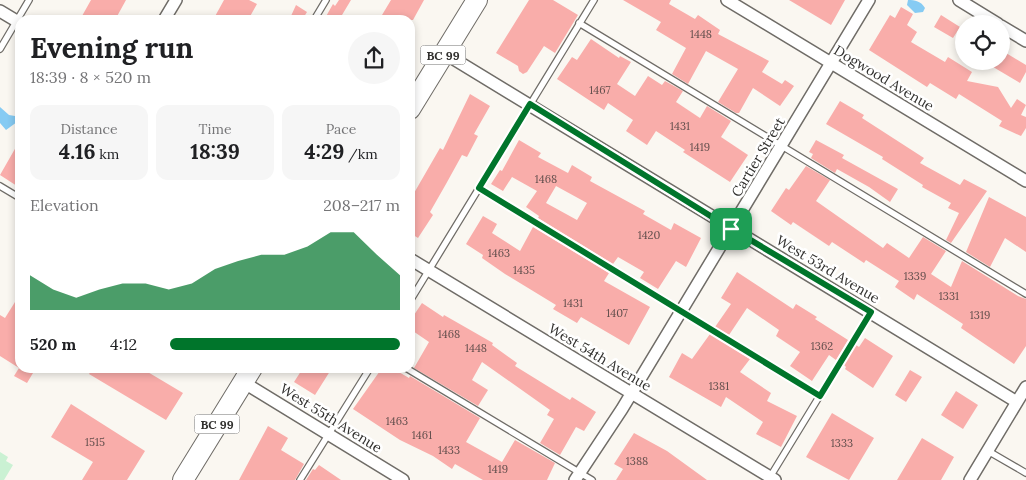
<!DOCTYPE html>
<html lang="en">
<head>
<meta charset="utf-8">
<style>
	:root { --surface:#fff; --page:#f6f6f6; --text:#202124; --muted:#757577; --accent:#00752b }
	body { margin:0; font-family:Lora,serif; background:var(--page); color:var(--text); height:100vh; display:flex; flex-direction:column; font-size:19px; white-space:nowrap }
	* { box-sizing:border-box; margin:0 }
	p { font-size:16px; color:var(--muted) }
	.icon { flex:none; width:28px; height:28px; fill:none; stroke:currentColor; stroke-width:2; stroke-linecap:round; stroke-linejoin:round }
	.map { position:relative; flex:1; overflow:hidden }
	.details { position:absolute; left:15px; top:15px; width:400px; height:358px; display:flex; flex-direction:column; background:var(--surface); border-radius:15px; box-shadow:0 2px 8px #0003 }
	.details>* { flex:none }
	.controls { position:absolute; left:955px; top:15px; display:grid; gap:10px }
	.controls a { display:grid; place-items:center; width:55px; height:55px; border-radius:50%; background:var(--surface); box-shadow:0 2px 8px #0003; font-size:25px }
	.pin { position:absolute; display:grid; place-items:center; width:42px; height:42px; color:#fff; margin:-21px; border-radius:10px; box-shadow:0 2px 8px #0006 }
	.round { display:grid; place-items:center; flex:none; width:52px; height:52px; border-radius:26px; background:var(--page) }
	.headline { display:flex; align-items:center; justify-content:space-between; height:85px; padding:0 15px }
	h1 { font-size:28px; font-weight:700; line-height:38px }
	.figures { display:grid; grid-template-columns:repeat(3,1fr); gap:8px; height:85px; padding:5px 15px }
	.figures div { display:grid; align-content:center; border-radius:12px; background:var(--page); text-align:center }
	.figures b { font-size:21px; font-weight:700 }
	.figures small { font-size:14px; font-weight:400 }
	.figures p { font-size:14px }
	.chart { height:140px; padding:10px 15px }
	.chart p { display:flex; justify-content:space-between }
	.chart svg { width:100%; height:90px; margin-top:5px; fill:var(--accent); opacity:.7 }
	ul { padding:0 15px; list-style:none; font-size:16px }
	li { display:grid; grid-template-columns:80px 60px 1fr; align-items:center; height:38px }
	li i { height:12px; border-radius:6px; background:var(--accent) }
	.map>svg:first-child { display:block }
	.green { fill:#caf1d3 }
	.water { fill:#86cbf3 }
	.building { fill:#f9adaa; fill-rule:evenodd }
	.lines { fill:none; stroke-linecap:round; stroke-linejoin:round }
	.service-casing { stroke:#6f6c67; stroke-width:8 }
	.minor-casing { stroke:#6f6c67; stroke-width:14 }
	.trunk-casing { stroke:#6f6c67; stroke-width:22 }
	.service { stroke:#fff; stroke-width:5.5 }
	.minor { stroke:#fff; stroke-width:11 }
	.trunk { stroke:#fff; stroke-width:20 }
	.route-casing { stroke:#fff; stroke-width:10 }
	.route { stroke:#00752b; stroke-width:6 }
	.labels { text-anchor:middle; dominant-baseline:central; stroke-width:5; stroke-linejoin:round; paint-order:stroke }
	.number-label { font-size:11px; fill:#634f4d }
	.shield { fill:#fff; stroke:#6f6e6d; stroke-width:1 }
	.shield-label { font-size:12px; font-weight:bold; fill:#31302e }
	.street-label { font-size:14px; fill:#31302e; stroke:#fff }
</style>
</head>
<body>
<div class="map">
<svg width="1026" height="480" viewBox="0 0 1026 480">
	<rect width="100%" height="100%" fill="#faf7f1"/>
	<path class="green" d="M0 452 8 457 6 461 13 465 4 480H0Z"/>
	<path class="water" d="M908 0C915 0 921 1 925 8L923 12 915 13 907 5Z
		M0 107 9 115 15 116 17 122 6 130 0 123Z"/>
	<path class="building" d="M91 0H126L115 20H89L82 16Z
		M224 0H249L257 4 248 20H213Z
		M339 0H351L339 20H324L333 4 335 6Z
		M391 0H424L413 20H379Z
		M529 0H553L578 15 555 53 544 46 527 72 523 74 519 71 518 66 496 53Z
		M623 0H671L669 4 695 19 698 15 720 30 718 34 769 61 762 72 782 84 785 80 794 86 780 106 753 88 739 113H736L718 102 738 69 706 51 688 84 672 74 686 48 656 30 661 22Z
		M789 0H845L831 25Z
		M296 5 307 12 302 20 291 16Z
		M901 7 913 14 907 25 917 32 911 42 945 62 948 57 972 72 967 81 998 87 1011 108 1017 99 1026 105 1021 115 1026 117V128L1021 136 999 126 1002 121 959 94 956 99 930 83 927 87 869 50 890 15 895 18Z
		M941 15 960 27 953 38 934 27Z
		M591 39 619 58 620 56 631 62 617 84 635 96 648 76 662 85 665 81 683 91 676 102 700 118 707 106 731 121 721 137 748 155 730 182 683 152 685 150 656 131 647 145 626 131 633 120 608 103 604 110 557 79 572 57 577 60Z
		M1001 50 1026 65V72L1020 83 983 61H1001Z
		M470 94 490 106 474 134 478 136 467 157 462 155 446 184 430 212 433 215 418 238 410 233V200L440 148 443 150Z
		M840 101 864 115 862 118 924 158 920 163 960 185 964 179 987 191 951 243 946 240 959 213 948 208 951 203 922 187 923 185 882 159 883 157 826 124Z
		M20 140V180L17 186 0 175Z
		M519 140 541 153 538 157 568 173 572 165 592 177 590 181 645 211 643 214 671 230 674 223 701 238 686 267 676 261 658 289 640 278 644 272 618 257 613 264 538 218 539 216 526 207 537 191 512 177 503 191 491 184 500 170 502 171ZM556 186 587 203 577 220 546 203Z
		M816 140 844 155 842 158 898 189 890 202 869 187 837 169 835 173 811 158 813 154 809 152Z
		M806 166 830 180 816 201 883 248 887 243 909 258 923 237 946 251 931 274 951 287 962 261 1018 296 1026 299V346L1014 364 961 328 963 324 917 294 914 300 895 287 899 281 866 260 864 263 832 242 829 246 793 222 791 225 771 211 786 188 789 190Z
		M989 197 1026 217V252L1005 238 990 267 966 252Z
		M483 216 497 224 492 233 520 251 533 227 609 273 604 281 650 307 629 345 581 317 577 323 553 309 556 305 505 274 482 258 483 255 466 244Z
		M737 272 793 309 796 304 817 317 815 319 848 340 836 360 829 355 812 381 790 366 800 352 776 336 779 330 747 308 729 335 715 327 731 304 721 298Z
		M20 294V368H36L27 383 14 376 19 368 0 356V315L5 318Z
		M422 303 443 317 444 315 493 343 492 345 517 363 515 366 570 400 572 397 596 412 584 431 576 427 560 455 540 443 554 419 547 415 550 410 482 362 472 380 488 390 478 406 414 368 429 342 410 329V321Z
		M710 334 750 359 740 372 771 393 767 401 797 416 781 447 756 434 763 422 726 397 721 407 669 377 682 353 692 359Z
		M865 338 893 356 873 388 845 369 846 367 844 365 856 345 859 347Z
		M93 368H141L183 393 166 420 89 374Z
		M303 368H332L315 395 294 382Z
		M382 368H392L409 378 410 376 480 418 466 442 502 462 515 440 555 463 547 480H483L455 464 452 469 433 456 400 440 353 409Z
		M910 370 922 377 906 402 895 395Z
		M956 391 978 405 963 429 941 415Z
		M71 404 145 451 127 480H82L93 462 51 437Z
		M832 413 874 438 849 480 806 457Z
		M268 426 288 438 281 450 304 464 295 480H239Z
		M634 433 667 451 707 480H616L623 469 614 464Z
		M922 438 954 457 941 480H897Z
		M319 465 341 480H306L313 469 315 470Z"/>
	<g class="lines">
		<g class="service-casing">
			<path id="service" d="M314 20 326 0
				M579 23 1026 294
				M0 49 29 0
				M0 186 20 198
				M479 188 820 396
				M410 301 594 0
				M406 368 592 480
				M988 451 1026 473
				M770 477 871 312
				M300 480 370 368"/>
		</g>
		<g class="minor-casing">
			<path id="minor" d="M727 0 1026 181
				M959 0 998 24
				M0 11 20 23
				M164 20 176 0
				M1001 26 1026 41
				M444 53 1017 402
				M410 259 775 480
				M243 382 403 480
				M575 480 622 409 869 0
				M970 480 1026 387"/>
		</g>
		<g class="trunk-casing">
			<path id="trunk" d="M410 109 477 0
				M183 480 252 368"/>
		</g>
		<use href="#service" class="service"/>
		<use href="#minor" class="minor"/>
		<use href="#trunk" class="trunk"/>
	</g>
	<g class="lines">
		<g class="route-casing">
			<path id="route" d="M530 104 717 220 871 312 820 396 479 188Z"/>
		</g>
		<use href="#route" class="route"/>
	</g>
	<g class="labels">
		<g class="number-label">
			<text x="701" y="34">1448</text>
			<text x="600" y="90">1467</text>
			<text x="680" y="126">1431</text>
			<text x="700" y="147">1419</text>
			<text x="546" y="179">1468</text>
			<text x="649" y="235">1420</text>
			<text x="499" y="253">1463</text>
			<text x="524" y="270">1435</text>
			<text x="915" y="276">1339</text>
			<text x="949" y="296">1331</text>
			<text x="573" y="303">1431</text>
			<text x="617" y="313">1407</text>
			<text x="980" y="315">1319</text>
			<text x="449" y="334">1468</text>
			<text x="822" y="346">1362</text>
			<text x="476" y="348">1448</text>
			<text x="719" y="386">1381</text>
			<text x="397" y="421">1463</text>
			<text x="422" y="435">1461</text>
			<text x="95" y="442">1515</text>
			<text x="842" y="443">1333</text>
			<text x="449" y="450">1433</text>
			<text x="637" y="461">1388</text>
			<text x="498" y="469">1419</text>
		</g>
		<g class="shield">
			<rect x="420.5" y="45.5" width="45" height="19" rx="4"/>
			<rect x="194.5" y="414.5" width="45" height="19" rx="4"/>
		</g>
		<g class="shield-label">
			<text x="443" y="55">BC 99</text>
			<text x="217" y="424">BC 99</text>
		</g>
		<g class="street-label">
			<text transform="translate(884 78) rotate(31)">Dogwood Avenue</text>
			<text transform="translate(758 157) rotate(-59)">Cartier Street</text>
			<text transform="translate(828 269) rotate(31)">West 53rd Avenue</text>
			<text transform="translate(600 357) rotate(31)">West 54th Avenue</text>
			<text transform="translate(331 418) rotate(32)">West 55th Avenue</text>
		</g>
	</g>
</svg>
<div class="controls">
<a><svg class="icon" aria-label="locate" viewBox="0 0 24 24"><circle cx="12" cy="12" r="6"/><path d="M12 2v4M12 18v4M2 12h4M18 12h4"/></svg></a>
</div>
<div class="pin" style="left:731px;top:229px;background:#1e9e55"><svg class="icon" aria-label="arrive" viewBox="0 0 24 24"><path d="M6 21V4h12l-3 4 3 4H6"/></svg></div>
<section class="details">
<div class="headline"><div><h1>Evening run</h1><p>18:39 · 8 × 520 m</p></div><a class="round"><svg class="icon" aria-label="share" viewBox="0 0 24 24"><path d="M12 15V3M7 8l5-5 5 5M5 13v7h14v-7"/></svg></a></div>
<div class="figures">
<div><p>Distance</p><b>4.16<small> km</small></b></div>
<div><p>Time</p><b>18:39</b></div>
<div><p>Pace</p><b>4:29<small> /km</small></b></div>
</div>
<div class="chart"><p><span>Elevation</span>208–217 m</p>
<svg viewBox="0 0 160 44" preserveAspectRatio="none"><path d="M0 44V27L10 34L20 38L30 34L40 31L50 31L60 34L70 31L80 24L90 20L100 17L110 17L120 13L130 6L140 6L150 17L160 27V44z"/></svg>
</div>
<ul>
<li><b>520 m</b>4:12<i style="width:100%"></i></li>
</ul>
</section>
</div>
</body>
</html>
